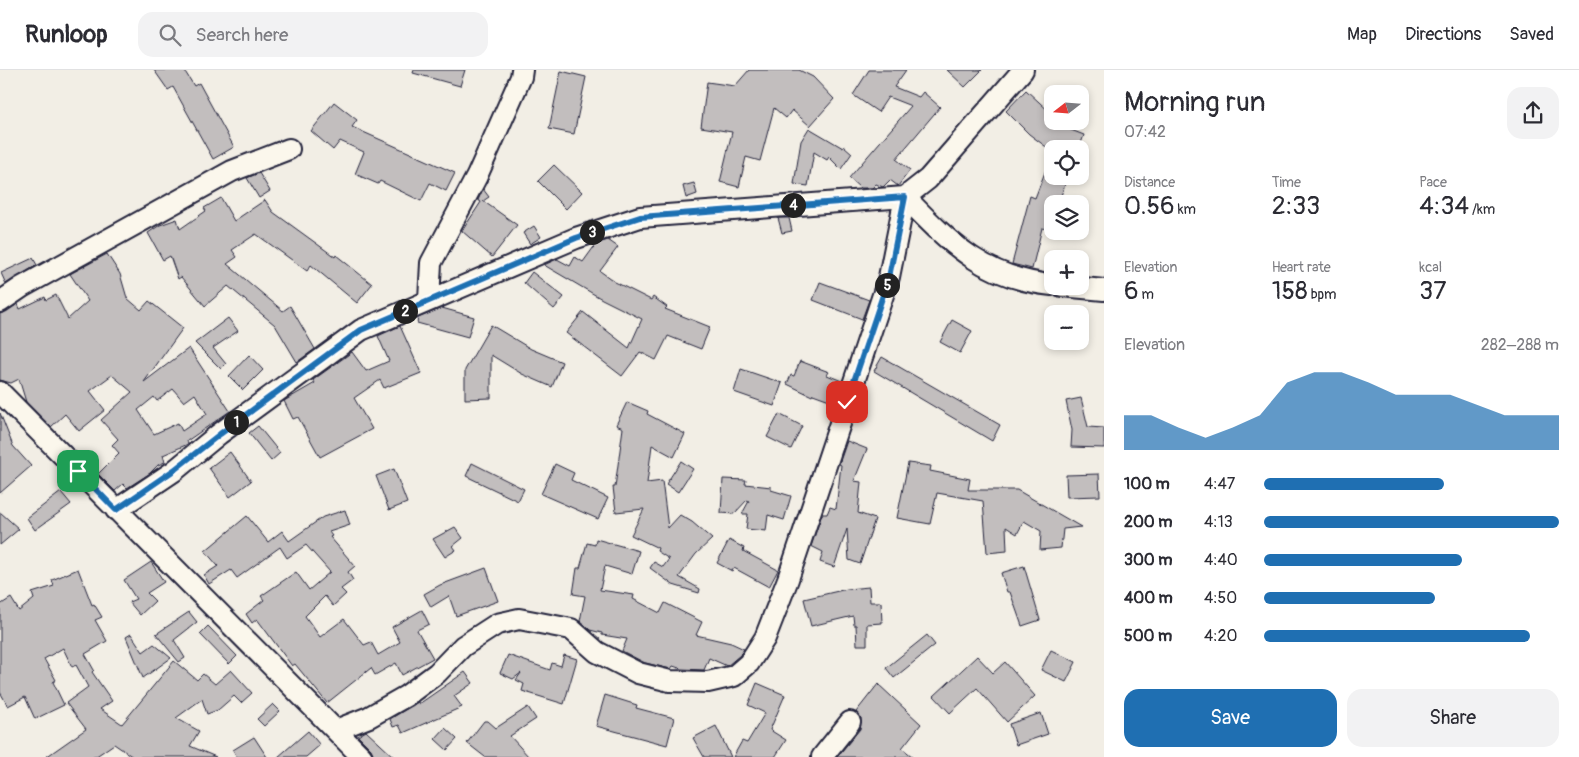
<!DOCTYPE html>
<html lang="en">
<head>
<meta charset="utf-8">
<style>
	:root { --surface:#fff; --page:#f2f2f3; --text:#2b2b33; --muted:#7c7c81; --line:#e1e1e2; --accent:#1f6fb2 }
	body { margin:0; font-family:Pangolin,sans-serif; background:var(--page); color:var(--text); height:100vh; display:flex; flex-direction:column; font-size:19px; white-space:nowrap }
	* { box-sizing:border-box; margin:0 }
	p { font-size:16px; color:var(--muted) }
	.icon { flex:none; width:28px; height:28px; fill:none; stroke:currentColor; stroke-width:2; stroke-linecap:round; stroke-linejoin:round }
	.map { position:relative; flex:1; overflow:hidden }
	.sheet { display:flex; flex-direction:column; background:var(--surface); width:475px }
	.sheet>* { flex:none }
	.needle { width:32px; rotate:253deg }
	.buttons { position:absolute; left:1044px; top:15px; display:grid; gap:10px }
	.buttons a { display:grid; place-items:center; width:45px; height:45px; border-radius:10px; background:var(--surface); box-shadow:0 2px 8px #0003; font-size:25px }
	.pin { position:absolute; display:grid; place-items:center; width:42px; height:42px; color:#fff; margin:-21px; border-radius:10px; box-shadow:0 2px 8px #0006 }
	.km { position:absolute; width:25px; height:25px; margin:-12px; border-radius:50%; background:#222; color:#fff; font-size:14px; line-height:25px; text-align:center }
	.round { display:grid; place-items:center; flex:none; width:52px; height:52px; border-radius:15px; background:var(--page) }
	.summary { display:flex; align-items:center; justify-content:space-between; height:85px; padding:0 20px }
	h1 { font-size:28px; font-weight:600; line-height:38px }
	.metrics { display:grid; grid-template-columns:repeat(3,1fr); gap:8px; height:85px; padding:5px 20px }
	.metrics div { display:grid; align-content:center }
	.metrics b { font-size:25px; font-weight:600 }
	.metrics small { font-size:14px; font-weight:400 }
	.metrics p { font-size:14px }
	.chart { height:140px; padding:10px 20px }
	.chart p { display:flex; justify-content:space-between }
	.chart svg { width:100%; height:90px; margin-top:5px; fill:var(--accent); opacity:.7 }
	.primary-button { display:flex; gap:10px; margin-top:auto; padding:10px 20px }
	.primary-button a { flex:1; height:58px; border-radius:15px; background:var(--accent); color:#fff; font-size:20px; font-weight:600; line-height:58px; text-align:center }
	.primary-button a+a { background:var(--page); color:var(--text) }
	ul { padding:0 20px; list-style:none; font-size:16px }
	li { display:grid; grid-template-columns:80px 60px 1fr; align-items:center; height:38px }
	li i { height:12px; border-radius:6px; background:var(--accent) }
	header { display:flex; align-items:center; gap:30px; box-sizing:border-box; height:70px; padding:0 25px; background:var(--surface); border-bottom:1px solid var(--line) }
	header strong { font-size:24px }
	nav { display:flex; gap:28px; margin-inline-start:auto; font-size:18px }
	.search { width:350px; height:45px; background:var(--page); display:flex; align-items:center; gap:12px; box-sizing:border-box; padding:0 18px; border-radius:15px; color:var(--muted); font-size:19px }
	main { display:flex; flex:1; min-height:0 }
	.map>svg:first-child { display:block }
	.building { fill:#c2bebe; stroke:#22223b; fill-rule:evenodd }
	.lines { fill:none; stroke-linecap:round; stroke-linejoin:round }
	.minor-casing { stroke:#22223b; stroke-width:24 }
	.minor { stroke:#fbf7ec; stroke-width:20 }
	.route-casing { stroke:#fff; stroke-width:10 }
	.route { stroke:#1f6fb2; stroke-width:6 }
</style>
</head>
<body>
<header>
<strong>Runloop</strong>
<div class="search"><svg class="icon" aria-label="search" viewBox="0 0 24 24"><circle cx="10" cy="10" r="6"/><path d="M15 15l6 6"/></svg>Search here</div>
<nav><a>Map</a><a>Directions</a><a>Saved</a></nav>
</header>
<main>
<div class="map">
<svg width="1104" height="687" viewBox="0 0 1104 687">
	<rect width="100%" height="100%" fill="#f2eee5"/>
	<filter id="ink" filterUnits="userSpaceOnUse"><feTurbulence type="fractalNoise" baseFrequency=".02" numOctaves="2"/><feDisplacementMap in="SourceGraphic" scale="10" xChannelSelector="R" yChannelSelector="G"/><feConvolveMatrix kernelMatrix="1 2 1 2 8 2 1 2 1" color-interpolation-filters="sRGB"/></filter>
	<g filter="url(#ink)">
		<path class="building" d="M154 0H184L194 16 199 13 234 77 213 89 173 17 168 20Z
			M414 0H465L460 16 413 3Z
			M749 0H799L813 7 834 29 810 56 792 40 786 48 774 38 760 91 746 87 739 117 720 112 732 62 701 57 707 12 735 16Z
			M869 0H906L894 17 919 27 923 22 940 37 896 89 910 100 898 116 890 110 883 117 876 114 872 118H860L849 108 911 36 888 27 878 42 853 25Z
			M947 0H982L965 17Z
			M561 1 586 7 574 64 549 59Z
			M1026 20 1052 44V51H1061L1058 55 1084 65 1079 79H1049L1029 64 1006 41Z
			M334 32 357 50 352 57 455 103 446 121 430 113 421 131 380 111 378 114 355 104 364 82 340 71 333 80 311 61Z
			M809 58 843 78 844 76 852 83 841 99 829 87 827 90 814 82 808 116 794 114 801 71Z
			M1052 84V106H1068L1058 134H1052V148L1048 159 1042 158 1032 199 1012 194 1030 126 1035 128Z
			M554 95 582 122 566 139 538 111Z
			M259 103 270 121 259 128 247 108Z
			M694 113 697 124 686 128 683 116Z
			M483 119 489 127 483 131 517 155 492 187 462 161 481 132 478 130Z
			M221 128 234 151 265 130 273 142 335 187 336 185 372 214 357 233 311 195 307 201 256 164 232 180 237 187 227 194 283 241 290 236 315 279 297 292 275 255 228 216 205 236 181 207 178 209 170 186 163 190 148 163 160 155 177 149 180 159 206 141 204 138Z
			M778 148H789L792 161 782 163Z
			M534 156 541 167 530 174 523 163Z
			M608 170 618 177 600 201 615 212 651 230 653 227 667 237 665 239 710 257 701 279 668 266 656 290 640 282 622 306 566 263 583 242 629 278 642 249 602 229 544 195 557 189 570 196 575 187 583 192 596 174Z
			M107 184 120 204 127 228 141 240 149 231 183 258 144 312 189 278 230 341 187 371 188 374 163 385 165 392 158 395 149 404 127 418 123 414 115 421 98 404 119 383 112 375 118 369 101 350 132 322 112 305 90 321 105 340 79 361 65 344 51 357 26 332 19 309 11 313 0 310V244L18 234 20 239 45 227 46 230 56 225 68 249 88 231 70 204ZM173 319 184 332 195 324 207 344 182 361 178 353 154 364 138 340 154 327 157 331Z
			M33 188 37 195 6 214 1 203Z
			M532 202 564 227 554 239 524 213Z
			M820 212 869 230 862 249 813 230Z
			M442 238 474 247 468 267 417 253 418 248Z
			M228 248 238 261 213 278 226 294 221 299 195 273Z
			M952 250 972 261 960 283 940 272Z
			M491 255 531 279 562 292 552 317 522 304 491 285V328L465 329V300Z
			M400 256 421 303 384 318 380 310 354 328 372 359 320 387 298 347 293 349 284 331 315 313 313 310 352 282 366 301 389 291 378 266Z
			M249 285 263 300 243 320 229 306Z
			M882 287 1000 355 992 371 874 301Z
			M800 291 829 302 827 305 842 311 835 332 813 324 812 326 787 314 791 305 794 306Z
			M741 299 782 313 774 336 734 322Z
			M1081 328 1088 357 1104 358V378L1071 377 1072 360 1066 331Z
			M627 332 648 341 647 344 685 364 674 387 652 375 647 413 662 411 668 458 680 445 692 452 712 469 696 484 679 507 700 519 699 523 673 515 650 498 654 492 663 497 669 489 657 481 658 478 631 465 644 439 616 442 613 417H615L623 358 616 355Z
			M0 343 13 376 31 396 0 423Z
			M779 344 802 356 791 379 767 367Z
			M258 356 280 383 271 391 249 363Z
			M847 371 867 379 854 411 861 412 858 443 875 449 860 494 849 490 847 459 834 497 820 492 823 482 811 476 822 444H827L830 437 836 439 841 395 839 394Z
			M230 382 251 411 230 427 209 398Z
			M681 391 693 399 678 422 666 414Z
			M472 393 524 419 518 431 466 406Z
			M908 393 931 396 930 401 970 409 968 420H1017L1081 457 1063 459 1061 478 1040 480 1041 461 1024 451 1017 464 1006 457 1007 481 987 483 983 431 937 423 930 454 897 448Z
			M555 394 574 403 571 410 608 428 598 449 541 424Z
			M394 399 407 433 389 440 376 406Z
			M1099 404 1100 426 1067 427 1066 405Z
			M723 409 746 410 745 414 771 417V420L791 426 784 450 768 445 766 461 746 459 748 444H742L749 431 747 430 734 444 721 443Z
			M61 422 71 434 35 460 27 448Z
			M345 440 350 455 329 462 332 466 330 467 355 496 348 502 353 510 341 519 346 524 333 536 325 526 305 546 320 567 344 549 364 575 371 572 378 585 400 572 392 557 422 540 429 554 417 560 433 588 402 605 396 593 375 605 371 598 327 633 295 594 292 596 257 549 252 553 246 544 264 530 261 526 296 502 309 520 330 502 306 475 287 488 280 477 237 508 231 500 209 514 204 505 218 496 205 481 247 446 268 472 282 461 289 471 323 447Z
			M0 442 19 459 0 475Z
			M455 457 463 468 453 476 456 480 445 487 433 469Z
			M596 469 639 481 632 504 605 496 600 520 634 525 633 529 660 543 665 533 702 552 696 565 731 573 744 579 740 585 727 596 709 588 704 600 682 599 673 596 671 599 645 593 622 581 627 569 602 565V563L590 560 580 551 585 526 573 524 577 498H580L587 473 595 475Z
			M729 470 744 478 743 481 778 500 769 517 734 498 732 501 717 493Z
			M151 492 164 512 147 523 155 531 140 545 129 532 136 529 124 510Z
			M1024 496 1040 550 1022 556 1010 522H1007L1001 503Z
			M486 498 498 531 456 546 449 526 431 537 424 524 440 515Z
			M78 499 92 535 94 534 102 547 95 550 107 571 85 584 94 600 92 602 112 631 100 639 122 654 174 591 197 610 203 604 215 614 231 600 252 623 241 633 234 626 218 640 207 644 202 629 176 648 199 661 190 676 216 687H133L114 674 95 687H46L86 659 66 633 88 617 76 595 72 597 63 578 44 589 56 610 53 612 64 635 35 649 25 627 8 636 0 622V535L11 528 19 541 34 529 32 523 54 516 52 510Z
			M869 517 870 532H881L882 553 867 554V575H857L856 555H854L853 546 811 556 804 529 847 519Z
			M189 542 197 552 174 570 185 588 179 592 156 564Z
			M208 556 237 586 229 594 200 564Z
			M131 564 143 582 154 574 171 588 143 608 126 567Z
			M927 565 935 575 894 608 886 598Z
			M1051 580 1076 592 1066 612 1041 600Z
			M508 585 550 600 552 593 561 596 564 585 577 589 564 634 522 621 524 614 516 610 521 603 513 609 500 603Z
			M977 586 993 603 1005 592 1035 626 1007 652 977 618 950 643 934 626Z
			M465 602 473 613 454 626 462 637 403 663 399 655 393 657 390 649 418 632 419 634Z
			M757 613 785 625 770 660 786 670 775 687H733L742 671 747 673 765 643 748 635Z
			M878 614 921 654 902 678 913 687H837L860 659 861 648 856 642Z
			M605 625 637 635 636 638 674 648 667 675 596 656Z
			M273 634 280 641 264 656 257 649Z
			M528 637 536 649 510 666 529 687H485L467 673 484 651H488L496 658Z
			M1041 643 1048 664 1016 675 1009 654Z
			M716 656 731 687H704L693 668Z
			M445 658 457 669 447 680 435 669Z
			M308 661 320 675 306 687H278Z
			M366 661 394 687H374L371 679 358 666Z
			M254 667 267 687H237L233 680Z"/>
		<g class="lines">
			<g class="minor-casing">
				<path id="minor" d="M905 127C951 174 983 208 1052 215
					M1062 216 1104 220
					M429 230 431 193 477 106 521 7 522 0
					M0 232 22 217 232 101 289 79
					M0 322 362 687
					M116 440 174 401 219 364 361 260 576 168 640 147 905 127 928 109 1023 0
					M336 660 369 647 406 626 437 603 463 576 497 554 519 549 571 559 597 582 638 603 670 611 708 612 734 606 749 593 765 568 788 509 889 207 905 127
					M822 687 850 652"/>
			</g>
			<use href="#minor" class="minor"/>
		</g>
	</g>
	<g class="lines" filter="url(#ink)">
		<g class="route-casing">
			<path id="route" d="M78 401 116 440 174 400 220 364 361 260 576 168 640 147 905 127 889 207 847 332"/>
		</g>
		<use href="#route" class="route"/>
	</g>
</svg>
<div class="buttons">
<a><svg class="needle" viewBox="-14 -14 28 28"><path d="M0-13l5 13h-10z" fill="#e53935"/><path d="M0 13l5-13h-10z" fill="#7c7c81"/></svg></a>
<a><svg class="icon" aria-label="locate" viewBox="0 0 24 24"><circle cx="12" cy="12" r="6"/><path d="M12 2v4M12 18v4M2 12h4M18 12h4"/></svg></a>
<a><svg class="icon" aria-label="layers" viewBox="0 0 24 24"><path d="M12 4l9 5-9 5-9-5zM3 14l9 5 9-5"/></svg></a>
<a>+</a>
<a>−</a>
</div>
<div class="pin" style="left:78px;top:401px;background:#1e9e55"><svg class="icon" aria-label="arrive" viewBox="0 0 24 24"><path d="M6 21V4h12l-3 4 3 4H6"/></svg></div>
<div class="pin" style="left:847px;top:332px;background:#d93025"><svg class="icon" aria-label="check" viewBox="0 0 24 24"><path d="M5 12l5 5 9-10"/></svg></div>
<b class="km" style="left:236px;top:352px">1</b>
<b class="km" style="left:405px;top:241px">2</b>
<b class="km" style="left:592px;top:162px">3</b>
<b class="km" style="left:793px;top:135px">4</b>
<b class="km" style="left:887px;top:215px">5</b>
</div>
<section class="sheet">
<div class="summary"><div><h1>Morning run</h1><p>07:42</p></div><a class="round"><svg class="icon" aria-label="share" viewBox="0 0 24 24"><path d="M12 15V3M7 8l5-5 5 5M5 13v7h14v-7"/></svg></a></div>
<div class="metrics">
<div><p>Distance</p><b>0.56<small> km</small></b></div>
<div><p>Time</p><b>2:33</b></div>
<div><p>Pace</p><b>4:34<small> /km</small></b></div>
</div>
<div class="metrics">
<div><p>Elevation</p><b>6<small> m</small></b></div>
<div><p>Heart rate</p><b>158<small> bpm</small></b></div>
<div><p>kcal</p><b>37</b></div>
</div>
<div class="chart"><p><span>Elevation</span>282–288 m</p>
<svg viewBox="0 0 160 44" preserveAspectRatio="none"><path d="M0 44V27L10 27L20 33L30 38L40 33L50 27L60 11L70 6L80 6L90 11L100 17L110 17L120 17L130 22L140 27L150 27L160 27V44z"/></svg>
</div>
<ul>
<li><b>100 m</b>4:47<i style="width:61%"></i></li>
<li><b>200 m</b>4:13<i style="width:100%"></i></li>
<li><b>300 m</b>4:40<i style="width:67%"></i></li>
<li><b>400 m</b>4:50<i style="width:58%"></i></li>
<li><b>500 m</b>4:20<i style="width:90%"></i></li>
</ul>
<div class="primary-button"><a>Save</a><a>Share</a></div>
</section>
</main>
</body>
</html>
